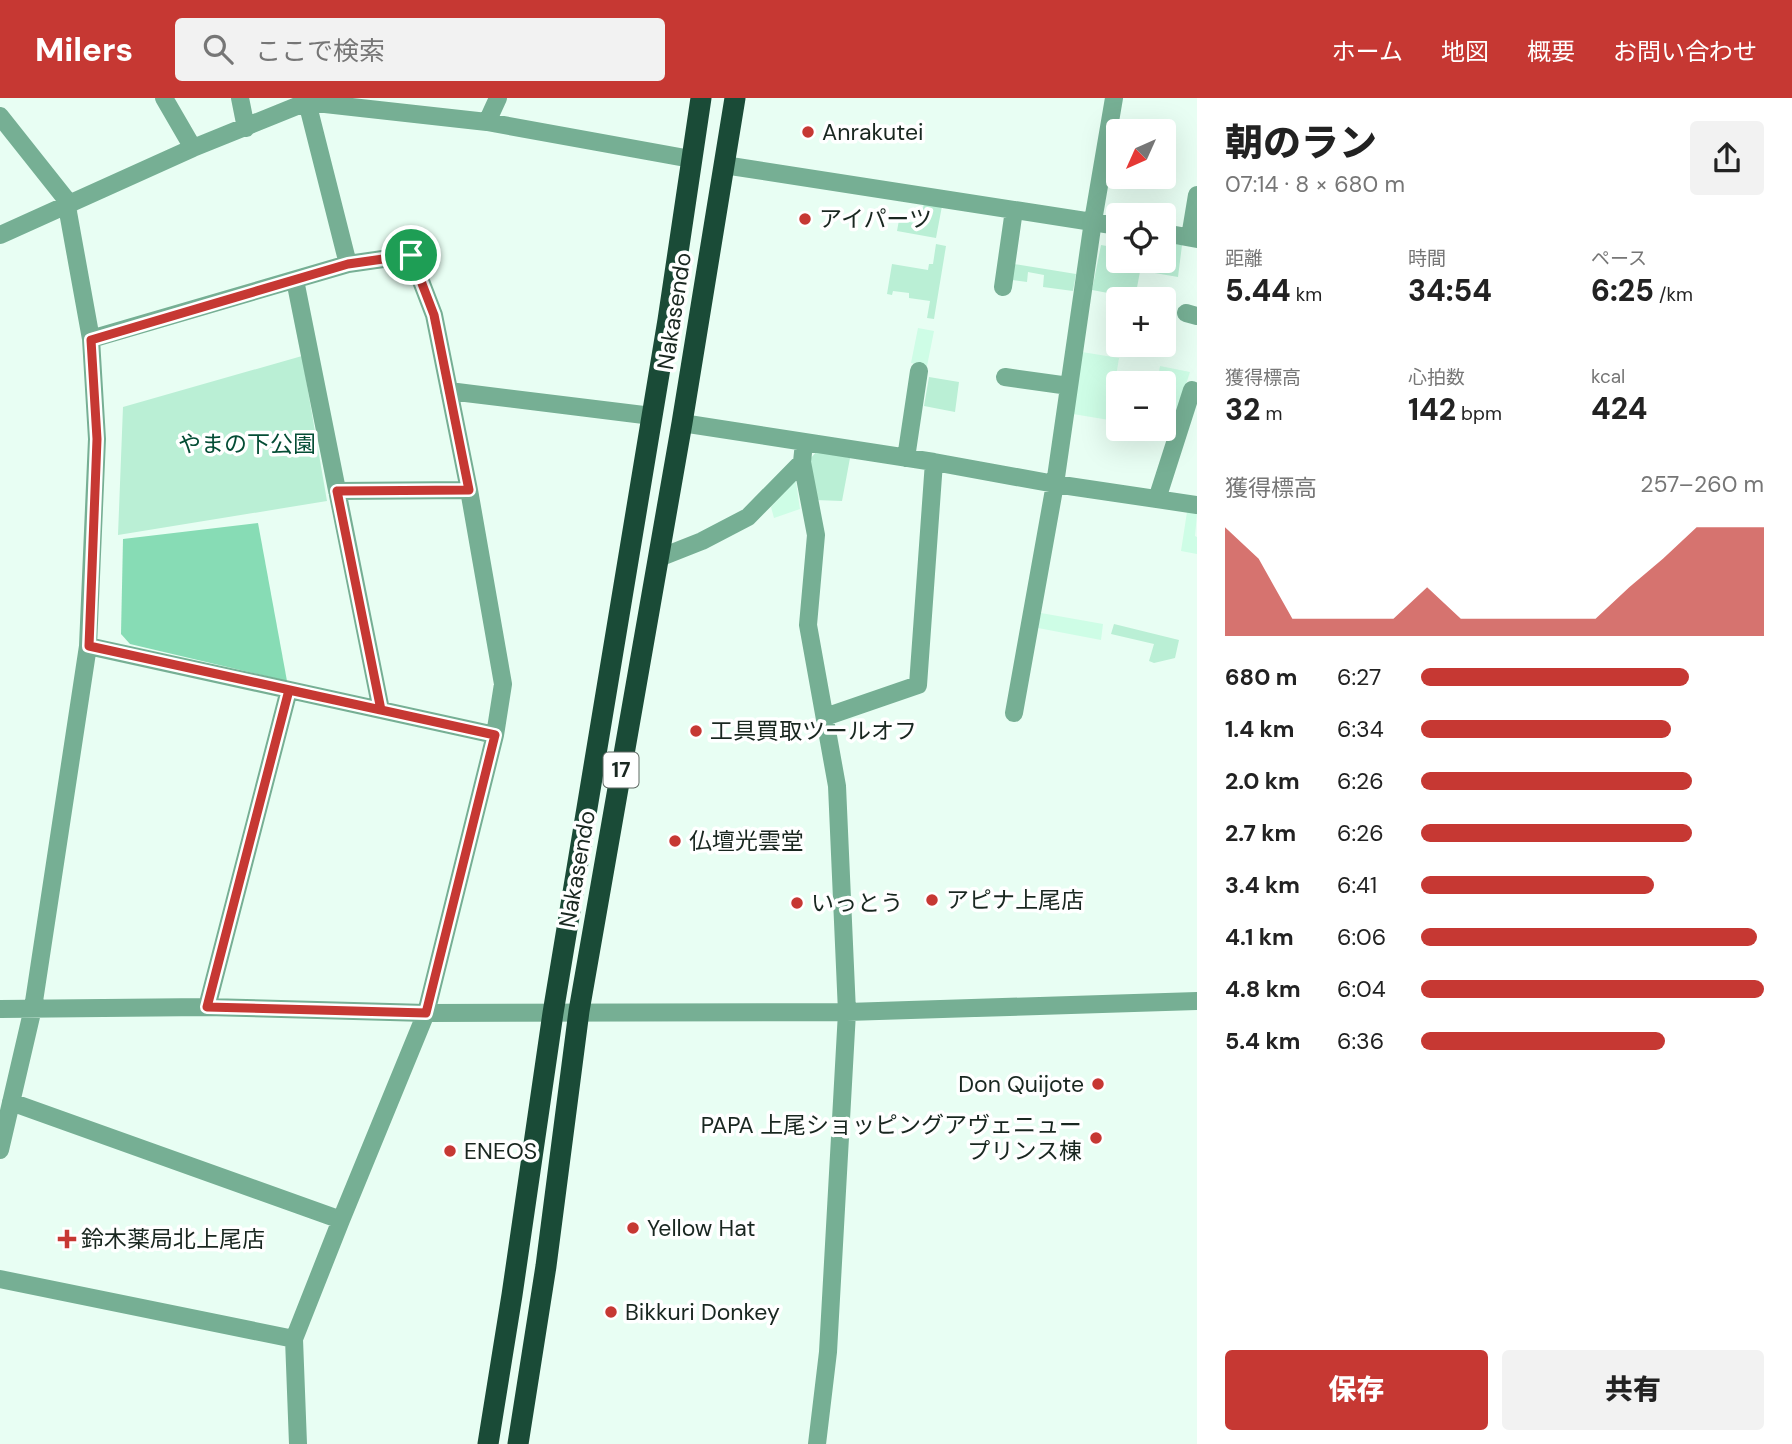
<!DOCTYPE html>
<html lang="ja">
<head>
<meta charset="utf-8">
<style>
	:root { --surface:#fff; --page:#f2f2f2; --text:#222; --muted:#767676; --accent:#c63833 }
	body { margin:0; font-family:"DM Sans","Noto Sans JP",sans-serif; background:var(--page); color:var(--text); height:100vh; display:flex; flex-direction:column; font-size:26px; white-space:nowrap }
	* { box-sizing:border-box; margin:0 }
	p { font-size:23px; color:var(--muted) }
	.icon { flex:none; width:38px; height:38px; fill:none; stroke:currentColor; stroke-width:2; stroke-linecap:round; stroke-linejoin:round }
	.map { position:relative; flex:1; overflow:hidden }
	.details { display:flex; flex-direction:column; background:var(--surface); width:595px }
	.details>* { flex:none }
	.needle { width:46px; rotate:225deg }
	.tools { position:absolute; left:1106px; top:21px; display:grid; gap:14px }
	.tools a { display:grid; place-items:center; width:70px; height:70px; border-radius:7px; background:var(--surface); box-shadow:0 7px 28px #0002; font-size:35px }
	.pin { position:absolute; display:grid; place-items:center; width:60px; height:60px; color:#fff; margin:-30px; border:4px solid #fff; border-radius:50%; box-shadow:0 2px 7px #0007 }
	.round { display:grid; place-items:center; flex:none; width:74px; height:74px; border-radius:7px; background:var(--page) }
	.summary { display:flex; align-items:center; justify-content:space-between; height:119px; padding:0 28px }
	h1 { font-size:38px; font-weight:800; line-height:52px }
	.stats { display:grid; grid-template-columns:repeat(3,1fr); gap:10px; height:119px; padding:7px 28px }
	.stats div { display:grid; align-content:center }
	.stats b { font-size:30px; font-weight:800 }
	.stats small { font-size:19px; font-weight:400 }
	.stats p { font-size:19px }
	.chart { height:196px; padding:14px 28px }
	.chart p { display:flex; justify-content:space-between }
	.chart svg { width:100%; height:126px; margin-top:7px; fill:var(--accent); opacity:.7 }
	.action { display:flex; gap:14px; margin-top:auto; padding:14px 28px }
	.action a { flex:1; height:80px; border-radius:7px; background:var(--accent); color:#fff; font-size:28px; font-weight:800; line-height:80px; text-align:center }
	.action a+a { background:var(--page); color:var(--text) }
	ul { padding:0 28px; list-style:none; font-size:23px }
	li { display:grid; grid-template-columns:112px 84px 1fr; align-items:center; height:52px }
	li i { height:18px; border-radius:9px; background:var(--accent) }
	header { display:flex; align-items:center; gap:42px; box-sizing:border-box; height:98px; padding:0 35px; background:var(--accent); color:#fff }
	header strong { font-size:33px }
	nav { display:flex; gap:38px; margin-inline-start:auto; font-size:24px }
	.search { width:490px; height:63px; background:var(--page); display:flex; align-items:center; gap:18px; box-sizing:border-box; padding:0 24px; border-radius:7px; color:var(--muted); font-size:26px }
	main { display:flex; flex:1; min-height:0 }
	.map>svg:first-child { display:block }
	.built { fill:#cefde6 }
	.green { fill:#baefd5 }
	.water { fill:#87dcb5 }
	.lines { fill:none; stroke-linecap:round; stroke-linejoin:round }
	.minor { stroke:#76af94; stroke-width:18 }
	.highway { stroke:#1a4b37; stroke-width:21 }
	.route-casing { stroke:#fff; stroke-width:14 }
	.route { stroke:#c63833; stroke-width:9 }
	.poi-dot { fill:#c63833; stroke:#fff; stroke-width:2.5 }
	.labels { text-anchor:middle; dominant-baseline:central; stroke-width:7; stroke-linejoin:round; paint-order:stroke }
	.shield { fill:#fff; stroke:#5e6863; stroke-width:2 }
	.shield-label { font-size:21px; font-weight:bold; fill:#192720 }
	.poi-label { font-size:23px; fill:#192720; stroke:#fff; text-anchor:start }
	.street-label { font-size:23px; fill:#192720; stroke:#fff }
	.park-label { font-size:23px; fill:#044d35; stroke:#fff }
</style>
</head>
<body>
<header>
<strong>Milers</strong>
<div class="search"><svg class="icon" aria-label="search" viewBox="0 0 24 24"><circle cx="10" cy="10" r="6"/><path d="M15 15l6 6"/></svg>ここで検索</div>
<nav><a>ホーム</a><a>地図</a><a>概要</a><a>お問い合わせ</a></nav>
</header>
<main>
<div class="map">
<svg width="1197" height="1346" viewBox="0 0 1197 1346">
	<rect width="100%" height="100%" fill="#e8fef3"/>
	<path class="built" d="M918 230 934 233 927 268 911 265Z
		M1082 254 1119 260 1109 322 1073 316Z
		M1160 268 1190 274 1171 333 1158 331H1164V285H1157Z
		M795 383 796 384 800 411 774 420 771 409Z
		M1187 414 1197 416 1195 438 1197 439V456L1181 453Z
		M1041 515 1103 526 1101 542 1038 530Z"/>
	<path class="green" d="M924 105 942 108 936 140 897 133 899 122 920 126Z
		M1164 144 1182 147 1178 179 1143 173 1145 163H1164Z
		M936 146 946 148 934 221 927 220 930 203 909 200V195L893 193 892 197 887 196 892 166 928 172 929 166H933Z
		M1101 147 1118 150V163H1142L1135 200 1092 192Z
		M1014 166 1076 176 1073 193 1043 189 1044 177 1028 174 1027 184 1012 182Z
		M302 258 327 403 118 437 123 309Z
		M929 279 959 284 955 314 924 308Z
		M817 353 850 360 842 403 815 402 810 361Z
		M1114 526 1179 542 1175 560 1154 565 1149 563 1154 546 1111 536Z"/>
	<path class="water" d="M258 425 287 583 130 546 121 536 123 441Z"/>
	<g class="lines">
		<path class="minor" d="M164 0 193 50
			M240 0 246 30
			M308 0 307 4 348 166
			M0 18 69 105 68 114 91 241 97 341 88 548 33 910 0 1052
			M487 24 498 0
			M724 67 1118 128
			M1164 135 1197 141
			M0 137 193 50 307 4 487 24 691 61
			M1190 139 1197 97
			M295 182 381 612
			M1003 189 1014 112
			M1186 215 1197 218
			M91 241 348 166 411 157 434 217 469 392 503 586 495 637 426 915 341 1122 294 1241 298 1346
			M1005 279 1069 288
			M449 293 652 318
			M682 325 934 364 1055 386 1197 407
			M804 345 802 364 816 437 808 527 837 688 847 914 828 1254 817 1346
			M906 360 919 273
			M337 393 469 392
			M1157 401 1192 292
			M659 460 702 443 748 419 802 364
			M88 548 495 637
			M1014 615 1055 386 1093 123 1114 0
			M825 619 918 587 934 364
			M207 909 289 592
			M0 911 207 909 426 915 847 914 1197 903
			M11 1004 341 1122
			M0 1181 294 1241"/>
		<path class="highway" d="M488 1346 512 1197 553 915 668 222 701 0
			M518 1346 546 1168 579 913 682 325 735 0"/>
	</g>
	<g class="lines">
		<g class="route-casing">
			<path id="route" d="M411 157 348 166 91 242 97 341 89 548 495 637 426 915 207 909 289 592 381 612 337 393 469 392 434 217 411 157"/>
		</g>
		<use href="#route" class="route"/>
	</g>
	<g class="poi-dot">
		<circle cx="808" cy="34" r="7"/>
		<circle cx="805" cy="121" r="7"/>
		<circle cx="696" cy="633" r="7"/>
		<circle cx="675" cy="743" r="7"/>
		<circle cx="932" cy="802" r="7"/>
		<circle cx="797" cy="805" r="7"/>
		<circle cx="1098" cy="986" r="7"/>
		<circle cx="1096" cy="1040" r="7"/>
		<circle cx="450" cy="1053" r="7"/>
		<circle cx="633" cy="1130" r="7"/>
		<path d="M63.5 1130.5h7v7h7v7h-7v7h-7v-7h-7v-7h7z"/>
		<circle cx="611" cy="1214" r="7"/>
	</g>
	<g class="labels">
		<rect class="shield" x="603.5" y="654.5" width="35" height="35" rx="5"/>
		<g class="shield-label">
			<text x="621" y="672">17</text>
		</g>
		<g class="poi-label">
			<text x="822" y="34">Anrakutei</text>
			<text x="819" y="121">アイパーツ</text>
			<text x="710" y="633">工具買取ツールオフ</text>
			<text x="689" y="743">仏壇光雲堂</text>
			<text x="946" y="802">アピナ上尾店</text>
			<text x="811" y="805">いっとう</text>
			<text x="1084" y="986" text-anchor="end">Don Quijote</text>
			<text x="1082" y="1027" text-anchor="end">PAPA 上尾ショッピングアヴェニュー<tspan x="1082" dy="26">プリンス棟</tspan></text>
			<text x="464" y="1053">ENEOS</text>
			<text x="647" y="1130">Yellow Hat</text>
			<text x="81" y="1141">鈴木薬局北上尾店</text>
			<text x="625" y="1214">Bikkuri Donkey</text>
		</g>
		<g class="street-label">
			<text transform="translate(674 213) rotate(-81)">Nakasendo</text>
			<text transform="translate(577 771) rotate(-80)">Nakasendo</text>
		</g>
		<g class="park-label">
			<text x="247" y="346">やまの下公園</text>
		</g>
	</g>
</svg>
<div class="tools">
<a><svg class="needle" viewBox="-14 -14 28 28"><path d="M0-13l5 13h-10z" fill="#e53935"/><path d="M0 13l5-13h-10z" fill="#767676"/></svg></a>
<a><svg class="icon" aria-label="locate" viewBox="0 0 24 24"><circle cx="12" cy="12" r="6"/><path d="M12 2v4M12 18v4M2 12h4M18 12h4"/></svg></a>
<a>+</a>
<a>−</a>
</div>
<div class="pin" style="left:411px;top:157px;background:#1e9e55"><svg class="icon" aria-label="arrive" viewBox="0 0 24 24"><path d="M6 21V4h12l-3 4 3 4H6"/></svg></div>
</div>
<section class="details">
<div class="summary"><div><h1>朝のラン</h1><p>07:14 · 8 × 680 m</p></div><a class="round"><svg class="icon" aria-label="share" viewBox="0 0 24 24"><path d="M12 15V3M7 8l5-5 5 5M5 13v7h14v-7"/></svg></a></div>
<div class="stats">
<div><p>距離</p><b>5.44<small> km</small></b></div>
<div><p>時間</p><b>34:54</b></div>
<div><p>ペース</p><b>6:25<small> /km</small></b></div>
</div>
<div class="stats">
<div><p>獲得標高</p><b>32<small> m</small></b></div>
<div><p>心拍数</p><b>142<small> bpm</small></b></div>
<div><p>kcal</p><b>424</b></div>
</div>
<div class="chart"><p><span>獲得標高</span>257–260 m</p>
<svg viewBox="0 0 160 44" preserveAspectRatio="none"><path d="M0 44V6L10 17L20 38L30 38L40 38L50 38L60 27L70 38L80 38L90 38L100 38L110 38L120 27L130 17L140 6L150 6L160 6V44z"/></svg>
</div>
<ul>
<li><b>680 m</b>6:27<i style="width:78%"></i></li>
<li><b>1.4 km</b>6:34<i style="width:73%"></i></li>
<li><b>2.0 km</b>6:26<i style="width:79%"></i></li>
<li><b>2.7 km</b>6:26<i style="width:79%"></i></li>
<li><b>3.4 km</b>6:41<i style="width:68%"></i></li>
<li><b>4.1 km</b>6:06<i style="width:98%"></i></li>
<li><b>4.8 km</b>6:04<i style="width:100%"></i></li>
<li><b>5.4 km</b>6:36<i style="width:71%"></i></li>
</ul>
<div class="action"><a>保存</a><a>共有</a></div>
</section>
</main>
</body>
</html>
